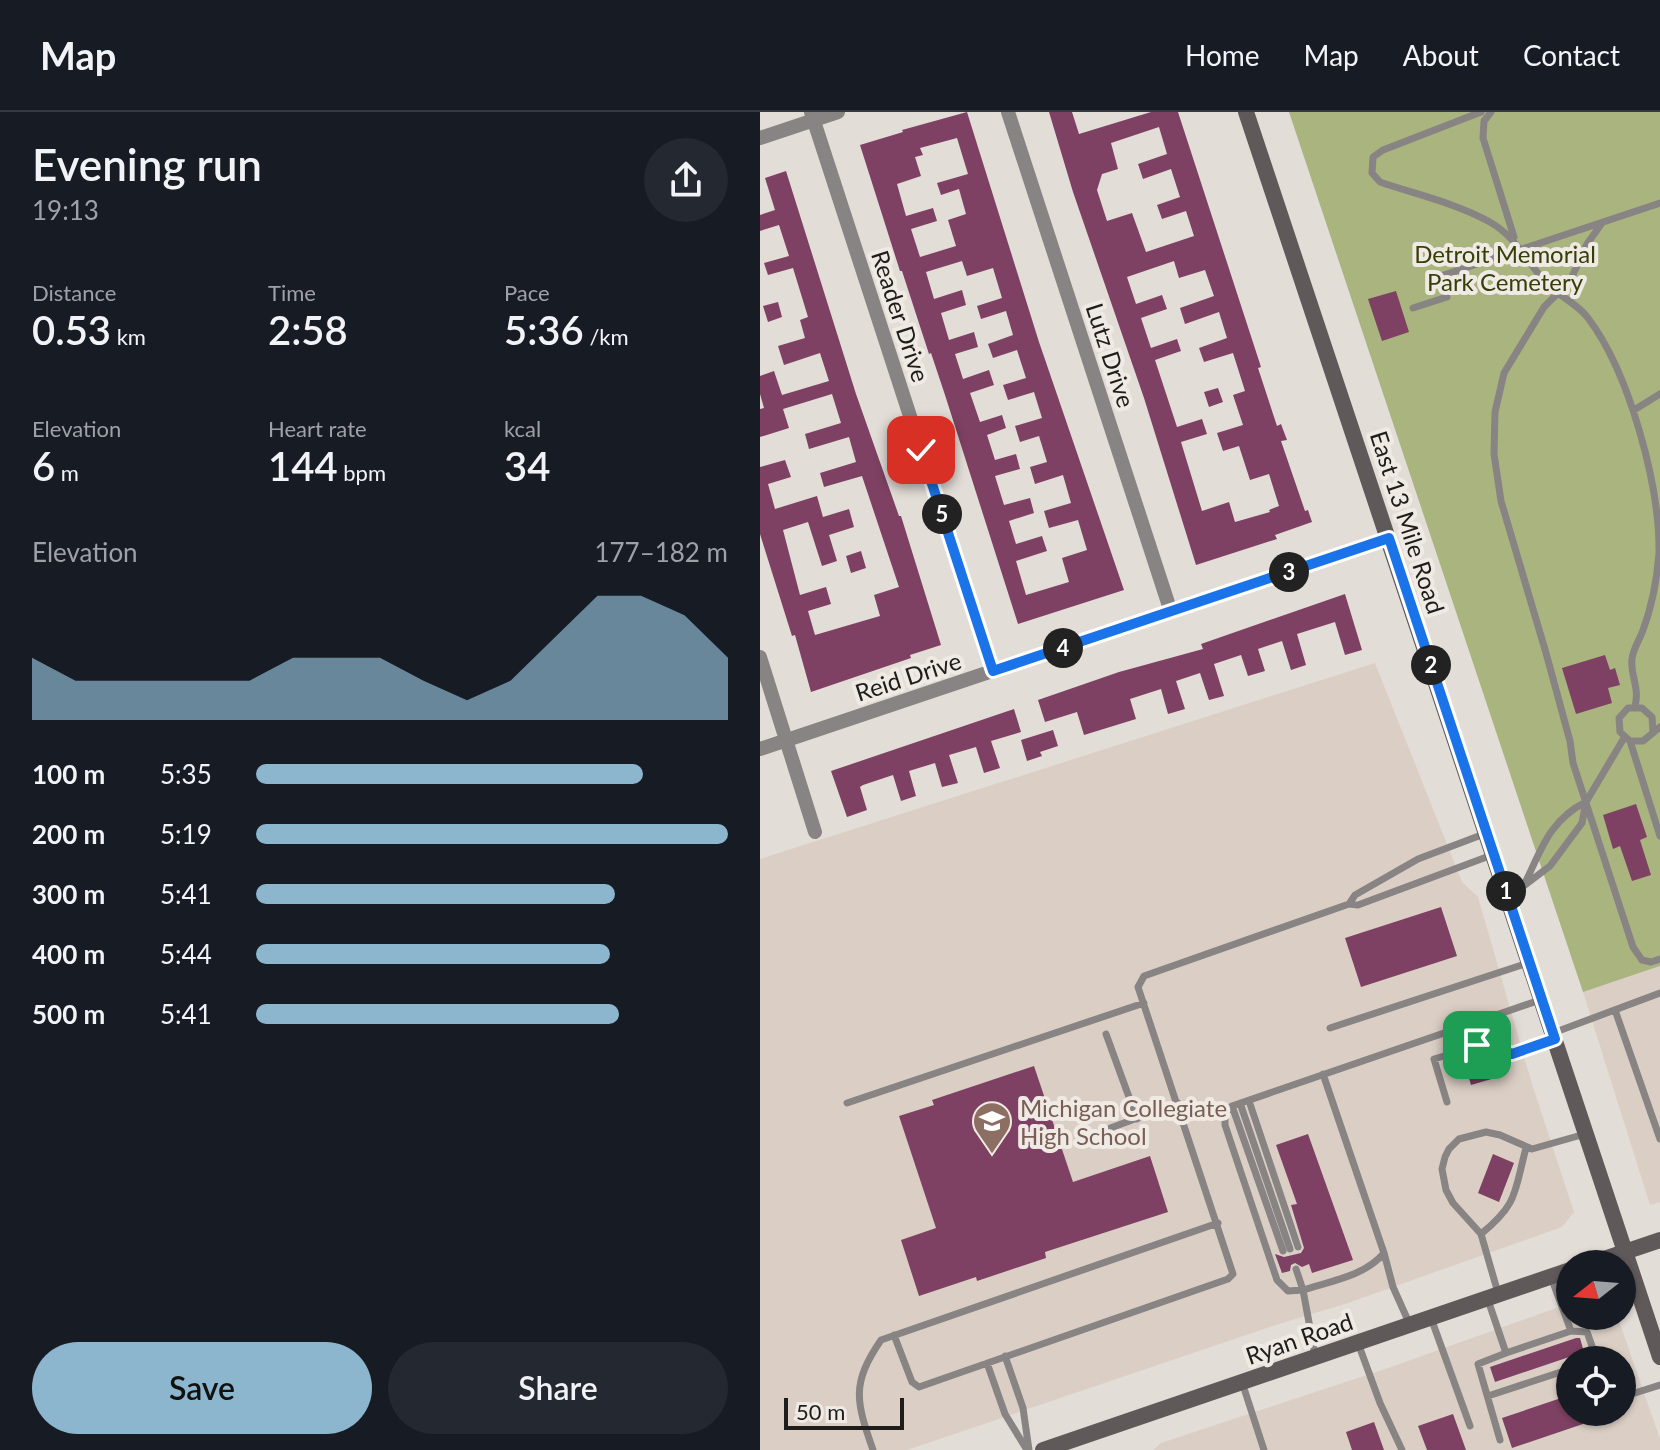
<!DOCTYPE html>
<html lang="en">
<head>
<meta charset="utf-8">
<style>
	:root { --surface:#171b24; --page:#242831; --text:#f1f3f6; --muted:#9ea1a6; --line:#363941; --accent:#8cb6cd }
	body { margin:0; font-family:Lato,sans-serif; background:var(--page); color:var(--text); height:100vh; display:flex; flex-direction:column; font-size:30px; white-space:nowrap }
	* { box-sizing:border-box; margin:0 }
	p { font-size:26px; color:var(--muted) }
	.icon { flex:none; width:44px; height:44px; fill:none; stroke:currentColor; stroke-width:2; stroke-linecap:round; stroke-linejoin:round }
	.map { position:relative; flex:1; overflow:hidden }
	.side { display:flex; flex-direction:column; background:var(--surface); width:760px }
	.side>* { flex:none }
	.needle { width:52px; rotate:253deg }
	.tools { position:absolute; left:796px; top:1138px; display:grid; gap:16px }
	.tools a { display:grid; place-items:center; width:80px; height:80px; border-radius:50%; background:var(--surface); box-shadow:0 2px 6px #0004; font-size:40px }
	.scale { position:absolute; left:24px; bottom:20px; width:120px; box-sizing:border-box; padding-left:8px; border:4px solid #1f1d1b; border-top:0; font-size:22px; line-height:28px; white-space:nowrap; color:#1f1d1b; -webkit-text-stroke:6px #f0eae5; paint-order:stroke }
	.pin { position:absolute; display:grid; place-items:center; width:68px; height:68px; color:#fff; margin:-34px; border-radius:16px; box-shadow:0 4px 12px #0006 }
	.km { position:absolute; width:40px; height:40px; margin:-20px; border-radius:50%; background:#222; color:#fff; font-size:22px; line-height:40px; text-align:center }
	.round { display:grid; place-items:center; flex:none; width:84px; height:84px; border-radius:42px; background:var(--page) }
	.headline { display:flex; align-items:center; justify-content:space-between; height:136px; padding:0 32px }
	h1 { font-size:44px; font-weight:600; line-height:60px }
	.metrics { display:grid; grid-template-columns:repeat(3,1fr); gap:12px; height:136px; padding:8px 32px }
	.metrics div { display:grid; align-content:center }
	.metrics b { font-size:40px; font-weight:600 }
	.metrics small { font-size:22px; font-weight:400 }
	.metrics p { font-size:22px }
	.chart { height:224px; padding:16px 32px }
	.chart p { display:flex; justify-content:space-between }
	.chart svg { width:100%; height:144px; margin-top:8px; fill:var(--accent); opacity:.7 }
	.cta { display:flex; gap:16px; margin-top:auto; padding:16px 32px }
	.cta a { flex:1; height:92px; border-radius:48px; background:var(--accent); color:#111; font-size:32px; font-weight:600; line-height:92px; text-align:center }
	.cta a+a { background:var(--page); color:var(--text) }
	ul { padding:0 32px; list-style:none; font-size:26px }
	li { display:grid; grid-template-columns:128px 96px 1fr; align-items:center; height:60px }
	li i { height:20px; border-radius:10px; background:var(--accent) }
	header { display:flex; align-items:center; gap:48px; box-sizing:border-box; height:112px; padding:0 40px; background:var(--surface); border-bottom:2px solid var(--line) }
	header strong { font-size:38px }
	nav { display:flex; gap:44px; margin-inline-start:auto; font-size:28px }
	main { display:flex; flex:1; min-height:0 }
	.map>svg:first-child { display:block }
	.built { fill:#dbcfc5; fill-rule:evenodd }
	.green { fill:#a9b47f }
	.building { fill:#7e4163; fill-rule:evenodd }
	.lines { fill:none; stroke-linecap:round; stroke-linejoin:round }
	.service { stroke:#888483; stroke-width:7 }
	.minor { stroke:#888483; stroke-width:14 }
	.secondary { stroke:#5f5a59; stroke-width:16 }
	.route-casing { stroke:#fff; stroke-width:16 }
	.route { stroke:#1a73e8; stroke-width:10 }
	.labels { text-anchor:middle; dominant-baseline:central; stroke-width:8; stroke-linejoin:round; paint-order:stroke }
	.park-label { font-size:24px; fill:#373f09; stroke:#f0eae5 }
	.street-label { font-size:24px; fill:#1f1d1b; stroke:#f0eae5 }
	.education-label { font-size:24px; fill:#785e54; stroke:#f0eae5; text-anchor:start }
</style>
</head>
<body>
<header>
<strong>Map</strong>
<nav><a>Home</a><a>Map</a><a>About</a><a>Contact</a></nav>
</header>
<main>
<section class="side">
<div class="headline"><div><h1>Evening run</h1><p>19:13</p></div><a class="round"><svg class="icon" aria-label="share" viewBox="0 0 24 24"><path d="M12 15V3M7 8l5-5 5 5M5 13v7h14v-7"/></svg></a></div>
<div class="metrics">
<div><p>Distance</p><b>0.53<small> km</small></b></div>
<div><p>Time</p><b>2:58</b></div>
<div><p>Pace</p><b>5:36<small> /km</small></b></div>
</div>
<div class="metrics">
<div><p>Elevation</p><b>6<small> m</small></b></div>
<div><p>Heart rate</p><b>144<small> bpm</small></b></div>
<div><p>kcal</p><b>34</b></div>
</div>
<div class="chart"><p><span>Elevation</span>177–182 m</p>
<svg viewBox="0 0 160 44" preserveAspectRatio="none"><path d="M0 44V25L10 32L20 32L30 32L40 32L50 32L60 25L70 25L80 25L90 32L100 38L110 32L120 19L130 6L140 6L150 12L160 25V44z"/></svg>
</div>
<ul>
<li><b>100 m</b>5:35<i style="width:82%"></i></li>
<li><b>200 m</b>5:19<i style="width:100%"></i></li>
<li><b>300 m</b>5:41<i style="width:76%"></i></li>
<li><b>400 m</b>5:44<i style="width:75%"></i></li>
<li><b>500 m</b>5:41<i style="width:77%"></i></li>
</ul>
<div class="cta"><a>Save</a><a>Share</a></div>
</section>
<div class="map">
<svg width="900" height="1338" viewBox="0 0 900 1338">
	<rect width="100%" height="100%" fill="#e3ddd7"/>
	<path class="built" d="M615 551 702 770 718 785 772 972 814 1100 802 1115 585 1192 519 1212 147 1338H0V747Z
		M900 854V1090L890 1093 823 880Z
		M810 1191V1204L858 1206 900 1327V1338H393L401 1331 634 1254ZM810 1248H862V1300H810Z"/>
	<path class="green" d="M529 0H900V854L823 880Z"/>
	<path class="building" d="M207 0 279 230 364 478 258 512 185 283 171 241 169 242 142 159H140L100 33 143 20 142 18ZM197 26 208 62 177 71 181 83 199 77 206 102 188 108 196 134 160 145 151 117 177 109 173 96 146 104 137 72 161 64 155 45 163 43 160 36ZM202 149 207 164 233 156 242 186 217 194 221 207 246 199 253 223 228 232 233 246 257 238 266 266 243 273 248 288 274 280 282 306 255 314 260 330 279 324 287 350 270 355 275 372 303 363 311 391 284 399 289 416 318 408 327 438 302 446 309 470 266 483 256 449 287 439 282 424 256 432 249 409 274 401 270 386 244 393 235 364 260 357 256 342 235 348 227 323 246 316 242 303 220 310 210 281 234 273 229 258 203 267 195 242 218 235 214 220 189 228 181 201 206 193 202 178 174 187 166 160Z
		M289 0H312L319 22 391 0H418L501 255 498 256 517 314 521 312 527 328 521 329 545 399 548 398 552 410 515 423 517 427 436 453 384 286 313 80ZM399 15 407 42 378 52 383 67 411 57 420 85 397 93 402 107 426 99 434 124 386 140 372 101 347 109 337 78 342 62 358 57 351 31ZM414 149 419 166 445 158 454 184 420 196 425 212 459 200 467 226 439 236 444 250 473 241 485 279 473 283 483 313 457 321 463 339 479 334 490 368 509 362 519 394 509 398 510 400 475 410 469 390 442 399 421 330 447 322 442 307 417 315 395 248 421 239 417 227 391 236 381 206 407 197 402 183 376 192 367 165Z
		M26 59 96 282 139 404H141L181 533 150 543 151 546 51 580 35 523 32 524 0 422V355L25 348 31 365 8 372 15 397 57 384 63 405 89 397 94 415 69 423 77 449 62 454 48 410 23 418 40 483 66 475 71 492 48 499 55 523 120 504 114 483 139 475 102 364 64 375 60 361 96 350 89 325 49 337 45 322 81 311 72 282 23 297 29 316 0 325V297L4 296 0 282V264L14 259 22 283 69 269 60 241 24 253 18 234 45 226 40 208 48 205 33 156 8 163 4 151 29 144 19 113 0 119V103L15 98 5 66Z
		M636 179 649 220 622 229 608 187Z
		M18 190 22 205 8 210 3 194Z
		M458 276 463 290 449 295 444 280Z
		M101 439 106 456 91 461 86 444Z
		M585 482 602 538 585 543 575 510 537 522 546 553 531 558 522 529 498 537 505 559 488 564 481 543 454 552 464 584 449 588 440 561 416 569 425 597 408 602 401 577 370 587 376 607 324 623 317 600 285 610 278 588 359 560 443 537 441 532Z
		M845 543 850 558 855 556 860 573 848 576 852 591 816 602 802 556Z
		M254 597 261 620 231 629 240 656 224 661 216 635 189 643 198 671 182 675 175 651 149 659 156 684 141 689 133 663 103 673 100 675 107 698 87 705 71 659Z
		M293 618 298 634 280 640 282 644 267 649 261 628Z
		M876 692 887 725 880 728 891 763 872 769 860 734 853 737 843 703Z
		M681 795 697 844 601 875 585 826Z
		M724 939 735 966 711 973 703 946Z
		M274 954 313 1070 390 1044 408 1100 285 1140 286 1146 217 1169 216 1165 159 1184 141 1128 176 1116 139 1004 174 993 172 988Z
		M548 1022 593 1148 552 1161 549 1152 542 1155 535 1151 531 1153 530 1159 522 1161 515 1142 524 1145 541 1141 544 1136 531 1093 537 1092 516 1033Z
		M733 1042 754 1051 739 1090 718 1081Z
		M816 1226H820L824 1240 735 1270 730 1255Z
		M810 1283V1300H819L823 1312 752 1336 742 1306Z
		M693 1302 706 1338H667L658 1314Z
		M614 1310 624 1338H592L586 1320Z"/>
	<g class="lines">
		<path class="service" d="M721 0 623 38 613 45 612 61 620 70C655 82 695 91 728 109 756 124 766 149 786 171 798 184 817 191 828 206 869 260 900 373 899 441 897 467 892 494 883 518 880 527 873 537 872 547 870 563 880 576 875 594
			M731 0 724 9 723 26 754 125
			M842 111 827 132 810 169 784 195 744 261 735 300 734 342 741 389 786 541 810 629 813 651 873 835 882 848 891 850 900 847
			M653 196 687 185 681 164 900 91
			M874 298 900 282
			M893 619 892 605 882 596H868L859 606 860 620 870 629 900 724
			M870 629H883L900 615
			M765 773 790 754 822 711 826 690 864 626
			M589 792 595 783 658 747 724 722
			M753 793C778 754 781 712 826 690
			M855 898 900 1027
			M570 916 768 851
			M793 921 900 881
			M346 922 377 1007
			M563 962 624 1141 633 1175 650 1213
			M489 989 538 1135
			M687 990 674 947 724 932 752 942 793 927
			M87 991 384 891
			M480 991 530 1137
			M472 994 523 1139
			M318 1028 418 991
			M721 1122C759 1091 754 1080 766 1036
			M536 1157 543 1178C571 1169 605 1164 624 1141
			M738 1181 721 1122 693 1091 686 1078 682 1057 685 1045 689 1037 699 1027 726 1020 740 1023 772 1037 825 1022
			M728 1188 746 1241 718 1252 740 1328
			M671 1206 710 1314
			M811 1219 827 1220 837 1248
			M134 1223 152 1270 159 1275 468 1167 473 1162 378 875 384 864 589 792 598 793 732 743
			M598 1231 620 1291 642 1338
			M746 1241 811 1219 791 1165
			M555 1243 543 1178 528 1179 517 1168 465 1013V1000L472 994 780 888
			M245 1244 263 1296 269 1338
			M227 1251 245 1302 267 1338
			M482 1270 504 1338
			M728 1284 810 1257
			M862 1285 900 1273
			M113 1338C96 1289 91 1272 121 1228L458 1111"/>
		<path class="minor" d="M51 0 233 559
			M248 0 411 500
			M0 26 78 0
			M0 545 55 720
			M0 637 629 426"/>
		<path class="secondary" d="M486 0 900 1245
			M829 1152 900 1128
			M283 1338 810 1158"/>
	</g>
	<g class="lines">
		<g class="route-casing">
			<path id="route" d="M161 338 233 559 629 426 795 927 752 942 730 933H717"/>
		</g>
		<use href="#route" class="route"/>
	</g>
	<defs>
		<g id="school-pin" transform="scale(2)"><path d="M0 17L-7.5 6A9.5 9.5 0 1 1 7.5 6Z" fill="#8d6e63" stroke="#f0eae5"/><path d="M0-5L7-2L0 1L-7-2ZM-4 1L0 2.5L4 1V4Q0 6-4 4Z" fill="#fff"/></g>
	</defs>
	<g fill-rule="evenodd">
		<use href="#school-pin" x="232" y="1009"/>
	</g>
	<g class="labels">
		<g class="park-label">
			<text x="745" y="141">Detroit Memorial<tspan x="745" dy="28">Park Cemetery</tspan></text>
		</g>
		<g class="street-label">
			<text transform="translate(141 204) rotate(72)">Reader Drive</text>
			<text transform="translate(351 243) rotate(72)">Lutz Drive</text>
			<text transform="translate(648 410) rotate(72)">East 13 Mile Road</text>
			<text transform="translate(148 564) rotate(-18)">Reid Drive</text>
			<text transform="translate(539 1226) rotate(-19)">Ryan Road</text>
		</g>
		<g class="education-label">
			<text x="260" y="995">Michigan Collegiate<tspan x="260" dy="28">High School</tspan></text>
		</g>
	</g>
</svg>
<div class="tools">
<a><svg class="needle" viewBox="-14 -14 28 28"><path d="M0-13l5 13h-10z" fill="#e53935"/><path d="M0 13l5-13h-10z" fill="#9ea1a6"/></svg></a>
<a><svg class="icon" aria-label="locate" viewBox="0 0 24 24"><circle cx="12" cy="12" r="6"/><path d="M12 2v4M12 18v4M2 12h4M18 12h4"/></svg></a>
</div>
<div class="scale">50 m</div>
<div class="pin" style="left:717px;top:933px;background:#1e9e55"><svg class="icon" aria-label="arrive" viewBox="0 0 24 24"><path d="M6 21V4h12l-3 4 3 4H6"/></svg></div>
<div class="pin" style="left:161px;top:338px;background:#d93025"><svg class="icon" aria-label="check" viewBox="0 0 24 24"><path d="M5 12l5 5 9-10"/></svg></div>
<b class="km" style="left:746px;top:779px">1</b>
<b class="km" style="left:671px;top:553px">2</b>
<b class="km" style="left:529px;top:460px">3</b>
<b class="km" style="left:303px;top:536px">4</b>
<b class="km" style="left:182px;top:402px">5</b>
</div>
</main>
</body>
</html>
